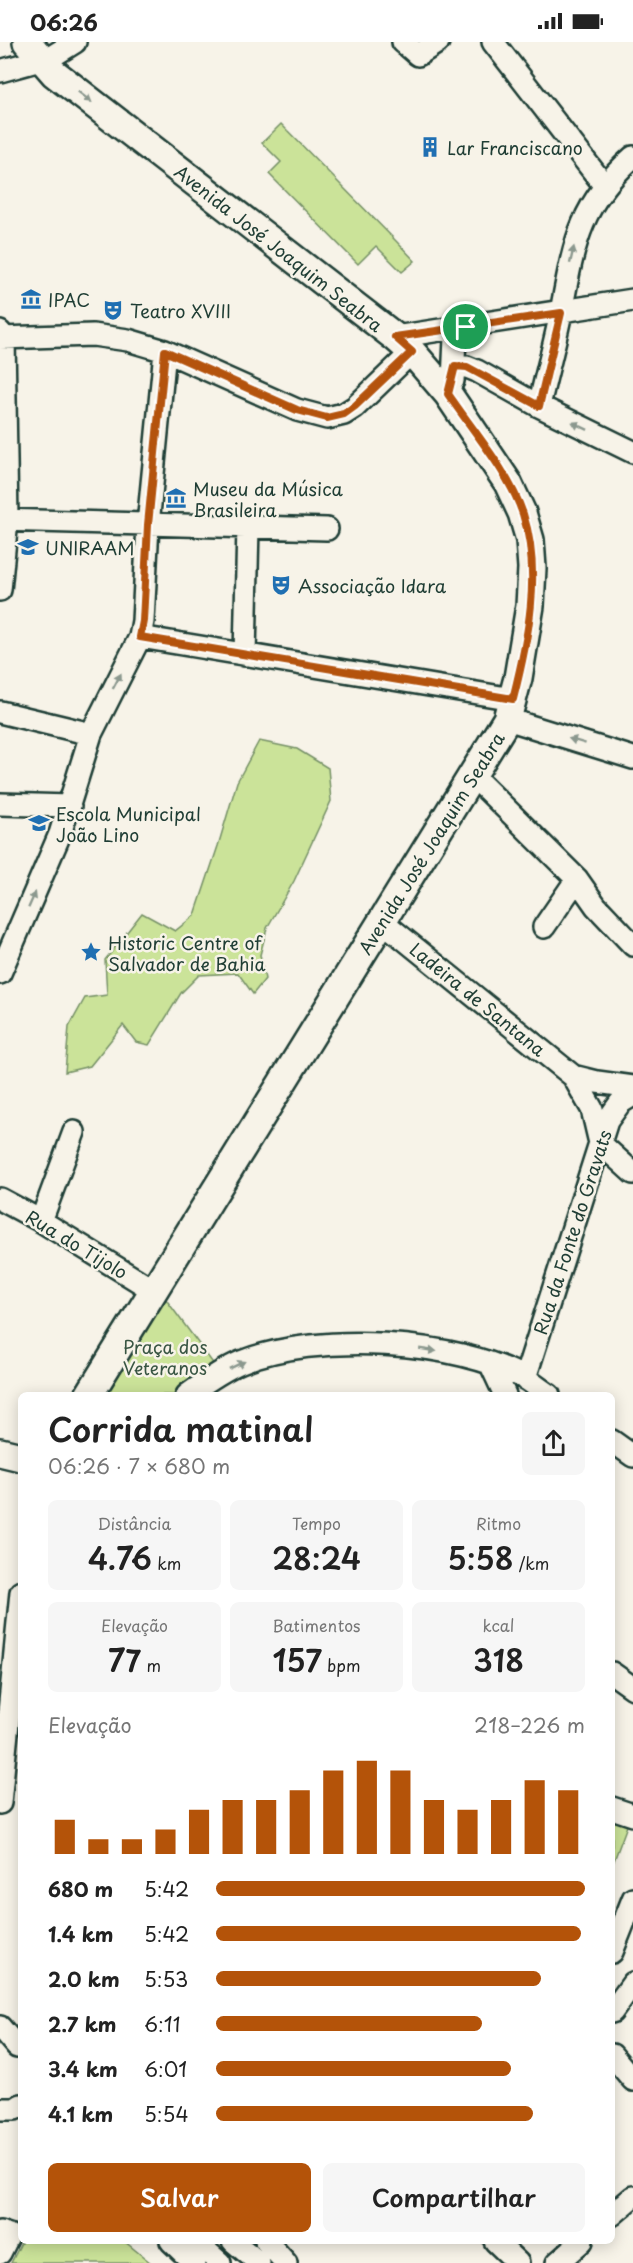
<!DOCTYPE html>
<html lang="pt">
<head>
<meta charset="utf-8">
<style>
	:root { --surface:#fff; --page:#f6f6f6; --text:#222; --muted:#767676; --accent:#b45309 }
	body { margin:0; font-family:"Playpen Sans",sans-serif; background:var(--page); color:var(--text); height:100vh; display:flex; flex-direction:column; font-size:22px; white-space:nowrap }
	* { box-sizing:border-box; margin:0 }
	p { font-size:20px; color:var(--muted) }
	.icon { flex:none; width:33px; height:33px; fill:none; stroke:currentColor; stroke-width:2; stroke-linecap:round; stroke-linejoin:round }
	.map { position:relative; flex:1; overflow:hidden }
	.drawer { position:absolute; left:18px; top:1350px; width:597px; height:852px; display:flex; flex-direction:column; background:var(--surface); border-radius:9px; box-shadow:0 3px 15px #0003 }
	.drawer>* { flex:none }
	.pin { position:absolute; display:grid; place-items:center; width:51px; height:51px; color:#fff; margin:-26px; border:3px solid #fff; border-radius:50%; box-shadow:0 2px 6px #0007 }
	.round { display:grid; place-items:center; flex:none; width:63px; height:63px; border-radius:9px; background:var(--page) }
	.headline { display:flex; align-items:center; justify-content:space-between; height:102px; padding:0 30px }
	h1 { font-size:33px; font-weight:600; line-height:45px }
	.figures { display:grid; grid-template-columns:repeat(3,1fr); gap:9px; height:102px; padding:6px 30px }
	.figures div { display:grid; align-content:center; border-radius:9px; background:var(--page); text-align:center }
	.figures b { font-size:30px; font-weight:600 }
	.figures small { font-size:16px; font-weight:400 }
	.figures p { font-size:16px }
	.chart { height:168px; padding:12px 30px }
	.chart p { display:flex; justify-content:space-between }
	.chart svg { width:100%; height:108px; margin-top:6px; stroke:var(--accent); stroke-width:6 }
	.action { display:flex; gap:12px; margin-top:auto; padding:12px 30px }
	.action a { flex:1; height:69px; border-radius:9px; background:var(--accent); color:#fff; font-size:24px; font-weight:600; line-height:69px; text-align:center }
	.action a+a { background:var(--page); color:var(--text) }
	ul { padding:0 30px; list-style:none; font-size:20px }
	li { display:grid; grid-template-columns:96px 72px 1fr; align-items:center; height:45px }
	li i { height:15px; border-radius:8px; background:var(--accent) }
	.status { display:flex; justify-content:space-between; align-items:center; height:42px; padding:0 30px; background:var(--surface); direction:ltr }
	.status svg { height:16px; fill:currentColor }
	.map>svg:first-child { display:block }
	.green { fill:#cbe399; stroke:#759066; stroke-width:1.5 }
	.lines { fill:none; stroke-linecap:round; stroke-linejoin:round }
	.minor-casing { stroke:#1f3d34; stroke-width:26 }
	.major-casing { stroke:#1f3d34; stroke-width:32 }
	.minor { stroke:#f7f3e8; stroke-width:21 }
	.major { stroke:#f7f3e8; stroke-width:27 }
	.oneway { fill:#8b988e }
	.route-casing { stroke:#fff; stroke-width:12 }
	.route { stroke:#b45309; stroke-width:8 }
	.labels { text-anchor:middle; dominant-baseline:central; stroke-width:5; stroke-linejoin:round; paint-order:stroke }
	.poi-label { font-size:18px; fill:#1f3d34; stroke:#f7f3e8; text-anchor:start }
	.street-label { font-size:18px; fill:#1f3d34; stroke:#f7f3e8 }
	.park-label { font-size:18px; fill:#395643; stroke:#f7f3e8 }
</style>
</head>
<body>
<div class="status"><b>06:26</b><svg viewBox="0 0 49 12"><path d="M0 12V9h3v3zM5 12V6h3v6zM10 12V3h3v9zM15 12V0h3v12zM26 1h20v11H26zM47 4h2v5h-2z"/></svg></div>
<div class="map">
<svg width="633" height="2221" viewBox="0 0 633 2221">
	<rect width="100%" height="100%" fill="#f7f3e8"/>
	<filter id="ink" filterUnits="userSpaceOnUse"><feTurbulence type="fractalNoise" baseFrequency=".0167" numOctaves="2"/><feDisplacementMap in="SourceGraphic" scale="12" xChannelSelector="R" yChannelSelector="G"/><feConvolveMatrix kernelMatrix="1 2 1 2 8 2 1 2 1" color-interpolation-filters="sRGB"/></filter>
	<g filter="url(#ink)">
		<path class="green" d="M281 82 396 199 415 219 402 230 376 204 358 222 269 132 281 120 262 101Z
			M259 699 297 707 328 726 331 759 294 839 267 886 260 913 265 937 253 952 238 931 199 933 181 951 149 1003 136 1000 123 983 90 1024 65 1030 69 985 85 956 107 953 105 918 142 871 175 889 195 873 218 804 237 740Z
			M162 1252 215 1324 188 1340 173 1353H102Z
			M612 1775 628 1781 612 1824Z
			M22 2199H124L151 2221H11Z"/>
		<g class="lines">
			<g class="minor-casing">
				<path id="minor" d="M403 0 418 13 438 0
					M493 0 604 143
					M0 29 51 15 75 0
					M0 290 4 296 7 478 0 548
					M395 295 633 258
					M0 296 93 293 128 298 165 309 297 368 327 376 344 372 355 365 412 310
					M455 324 467 325 477 329 539 364 633 410
					M453 339 455 296 466 285
					M539 364C546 333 555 301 561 270 574 202 579 163 633 115
					M0 478 327 487
					M140 595 513 657
					M245 613 248 484
					M0 670 91 692
					M507 677 633 716
					M473 734 577 837 596 864 633 903
					M0 762 70 764
					M383 880 573 1034 592 1067 600 1101 633 1131
					M544 885 577 837
					M0 931 60 792 91 692 140 595 143 579 148 483 165 309
					M573 1034 597 1040 633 1045
					M0 1157 41 1179 153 1248
					M41 1179 74 1090
					M491 1323 505 1353
					M525 1336 607 1079 620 1061 633 1053
					M187 1353C204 1341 222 1328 241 1320 315 1290 457 1297 526 1337 534 1342 541 1348 549 1353
					M612 1399 633 1414
					M612 1631 633 1646
					M0 1761 21 1550
					M612 1766 633 1773
					M612 1910 633 1857
					M612 1970 633 1941
					M0 1985 17 2005
					M612 2013 633 2038
					M0 2067H15L21 2063
					M612 2173 633 2155
					M0 2190 9 2193 0 2211
					M171 2199 194 2221
					M195 2199 220 2221
					M233 2199 259 2221
					M266 2199 286 2221
					M495 2199 518 2221
					M557 2221 582 2199"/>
			</g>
			<g class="major-casing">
				<path id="major" d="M27 0 54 31 395 295 412 310 448 352 508 441 522 471 530 498 532 526 530 564 518 636 507 677 89 1353
					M0 1410 21 1415"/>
			</g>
			<use href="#minor" class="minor"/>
			<use href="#major" class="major"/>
		</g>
		<defs><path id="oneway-solid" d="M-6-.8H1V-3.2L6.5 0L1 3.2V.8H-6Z" transform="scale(1.5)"/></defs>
		<g class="oneway">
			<use href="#oneway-solid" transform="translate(85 55) rotate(38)"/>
			<use href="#oneway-solid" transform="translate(572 213) rotate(-77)"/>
			<use href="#oneway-solid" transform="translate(580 384) rotate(-154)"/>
			<use href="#oneway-solid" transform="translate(117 639) rotate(-62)"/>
			<use href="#oneway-solid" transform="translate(577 699) rotate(-163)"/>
			<use href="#oneway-solid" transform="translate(32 858) rotate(-66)"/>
			<use href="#oneway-solid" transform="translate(428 1308) rotate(9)"/>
			<use href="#oneway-solid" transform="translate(237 1323) rotate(-25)"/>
		</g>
	</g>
	<g class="lines" filter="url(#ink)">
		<g class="route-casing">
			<path id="route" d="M561 271 539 364 467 325 455 324 448 352C473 389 509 430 523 472 542 531 528 598 513 657L140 595 143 579 148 483 165 309 297 368 327 376 344 372 355 364 412 310 395 295Z"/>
		</g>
		<use href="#route" class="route"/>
	</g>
	<defs>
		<g id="building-bare" transform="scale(1.62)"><path d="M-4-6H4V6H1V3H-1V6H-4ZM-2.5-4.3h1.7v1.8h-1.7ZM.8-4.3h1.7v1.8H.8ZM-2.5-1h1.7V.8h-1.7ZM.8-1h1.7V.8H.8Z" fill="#1f6fb2" stroke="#f7f3e8" stroke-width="2.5" paint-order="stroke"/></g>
		<g id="museum-bare" transform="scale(1.62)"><path d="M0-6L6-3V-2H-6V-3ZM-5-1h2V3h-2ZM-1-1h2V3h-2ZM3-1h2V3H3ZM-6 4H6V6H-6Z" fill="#1f6fb2" stroke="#f7f3e8" stroke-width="2.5" paint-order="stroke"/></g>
		<g id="theatre-bare" transform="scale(1.62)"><path d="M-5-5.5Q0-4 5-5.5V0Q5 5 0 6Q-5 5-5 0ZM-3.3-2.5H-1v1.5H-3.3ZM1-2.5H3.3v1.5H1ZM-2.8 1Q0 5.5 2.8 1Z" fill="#1f6fb2" stroke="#f7f3e8" stroke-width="2.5" paint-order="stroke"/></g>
		<g id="university-bare" transform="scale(1.62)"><path d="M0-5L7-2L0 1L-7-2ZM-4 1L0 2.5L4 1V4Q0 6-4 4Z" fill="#1f6fb2" stroke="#f7f3e8" stroke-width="2.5" paint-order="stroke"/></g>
		<g id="school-bare" transform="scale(1.62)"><path d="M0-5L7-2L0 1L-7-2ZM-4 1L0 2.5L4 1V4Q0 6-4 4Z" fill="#1f6fb2" stroke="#f7f3e8" stroke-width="2.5" paint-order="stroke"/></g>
		<g id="sight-bare" transform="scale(1.62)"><path d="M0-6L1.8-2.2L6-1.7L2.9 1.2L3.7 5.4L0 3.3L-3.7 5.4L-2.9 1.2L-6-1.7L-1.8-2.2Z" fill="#1f6fb2" stroke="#f7f3e8" stroke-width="2.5" paint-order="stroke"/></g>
	</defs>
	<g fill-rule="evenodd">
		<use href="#building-bare" x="430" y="105"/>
		<use href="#museum-bare" x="31" y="257"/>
		<use href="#theatre-bare" x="113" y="268"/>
		<use href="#museum-bare" x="176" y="456"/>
		<use href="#university-bare" x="28" y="505"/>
		<use href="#theatre-bare" x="281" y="543"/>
		<use href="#school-bare" x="39" y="781"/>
		<use href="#sight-bare" x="91" y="910"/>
	</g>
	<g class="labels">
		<g class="poi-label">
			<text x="447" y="105">Lar Franciscano</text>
			<text x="48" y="257">IPAC</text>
			<text x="130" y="268">Teatro XVIII</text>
			<text x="193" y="446">Museu da Música<tspan x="193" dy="21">Brasileira</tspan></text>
			<text x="45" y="505">UNIRAAM</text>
			<text x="298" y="543">Associação Idara</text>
			<text x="56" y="771">Escola Municipal<tspan x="56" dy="21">João Lino</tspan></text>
			<text x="108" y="900">Historic Centre of<tspan x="108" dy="21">Salvador de Bahia</tspan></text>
		</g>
		<g class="street-label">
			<text transform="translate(279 206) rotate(38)">Avenida José Joaquim Seabra</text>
			<text transform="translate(431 801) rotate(-58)">Avenida José Joaquim Seabra</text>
			<text transform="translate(478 957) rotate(39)">Ladeira de Santana</text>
			<text transform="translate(572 1190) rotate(-72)">Rua da Fonte do Gravats</text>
			<text transform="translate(77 1202) rotate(31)">Rua do Tijolo</text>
		</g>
		<g class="park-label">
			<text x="165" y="1304">Praça dos<tspan x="165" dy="21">Veteranos</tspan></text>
		</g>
	</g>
</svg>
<div class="pin" style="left:466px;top:285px;background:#1e9e55"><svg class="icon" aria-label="arrive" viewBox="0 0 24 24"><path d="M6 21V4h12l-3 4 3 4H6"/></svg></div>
<section class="drawer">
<div class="headline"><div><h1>Corrida matinal</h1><p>06:26 · 7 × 680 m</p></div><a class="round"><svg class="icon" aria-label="share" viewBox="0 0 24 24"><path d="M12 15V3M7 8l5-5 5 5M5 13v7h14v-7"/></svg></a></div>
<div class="figures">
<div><p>Distância</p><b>4.76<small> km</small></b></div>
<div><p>Tempo</p><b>28:24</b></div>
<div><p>Ritmo</p><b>5:58<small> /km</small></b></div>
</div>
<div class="figures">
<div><p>Elevação</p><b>77<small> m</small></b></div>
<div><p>Batimentos</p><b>157<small> bpm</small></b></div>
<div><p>kcal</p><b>318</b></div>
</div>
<div class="chart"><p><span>Elevação</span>218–226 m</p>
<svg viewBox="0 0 160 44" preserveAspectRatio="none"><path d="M5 44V30M15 44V38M25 44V38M35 44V34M45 44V26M55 44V22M65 44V22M75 44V18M85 44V10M95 44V6M105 44V10M115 44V22M125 44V26M135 44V22M145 44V14M155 44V18"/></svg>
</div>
<ul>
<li><b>680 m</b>5:42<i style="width:100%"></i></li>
<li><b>1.4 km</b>5:42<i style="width:99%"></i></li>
<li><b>2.0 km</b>5:53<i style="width:88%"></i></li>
<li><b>2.7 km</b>6:11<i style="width:72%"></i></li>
<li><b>3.4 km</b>6:01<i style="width:80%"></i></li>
<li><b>4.1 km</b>5:54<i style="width:86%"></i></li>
</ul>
<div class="action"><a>Salvar</a><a>Compartilhar</a></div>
</section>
</div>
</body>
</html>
